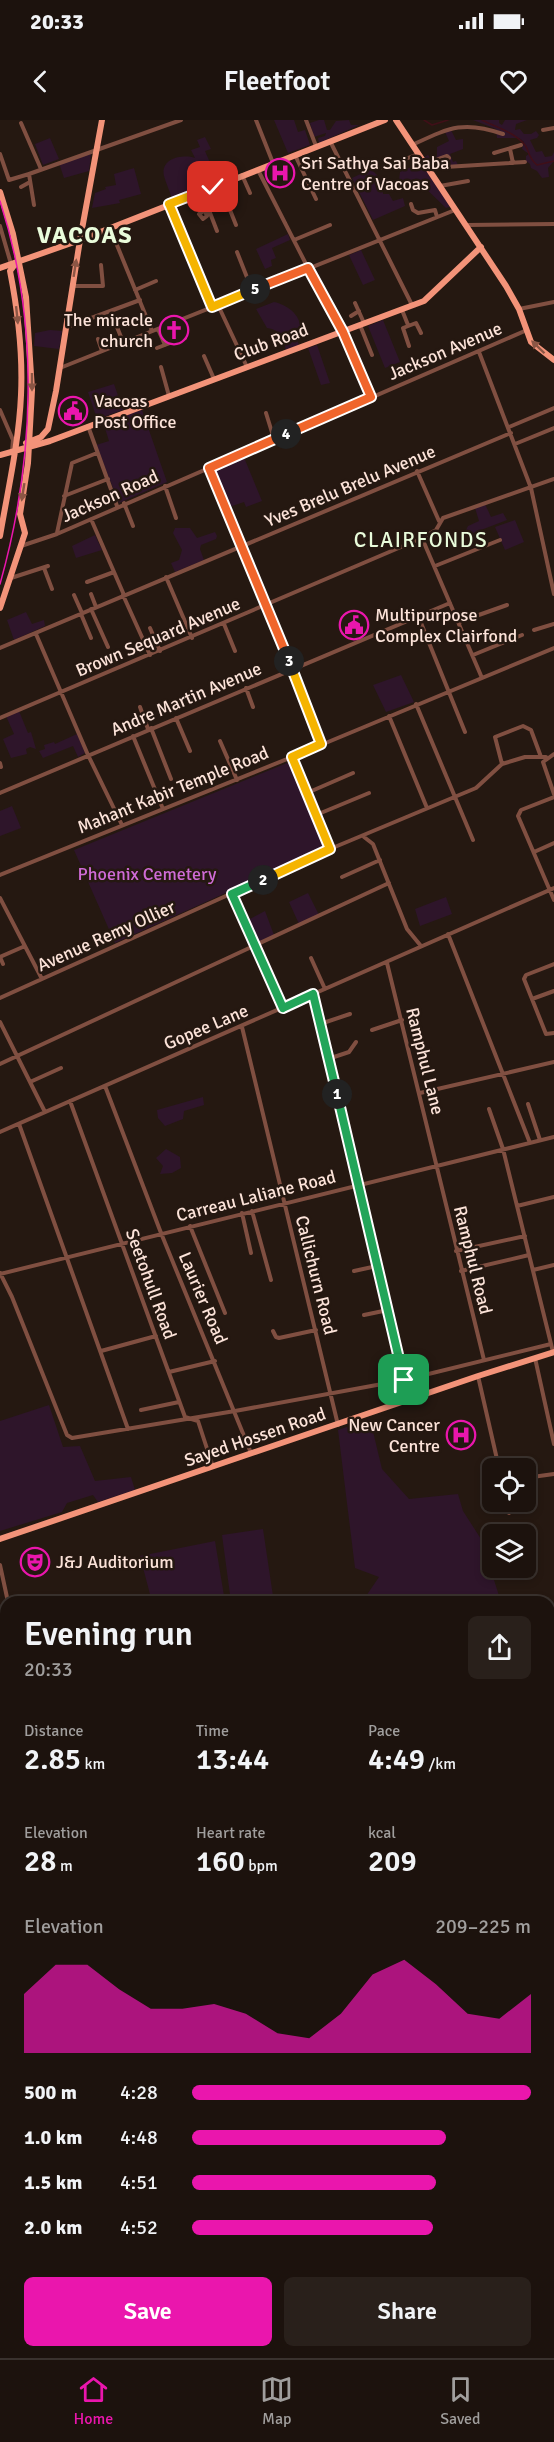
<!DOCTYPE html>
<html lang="en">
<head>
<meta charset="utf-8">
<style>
	:root { --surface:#1c120d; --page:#29201b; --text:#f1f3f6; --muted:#a09e9d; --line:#3a322e; --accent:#ea16ad }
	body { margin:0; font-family:Signika,sans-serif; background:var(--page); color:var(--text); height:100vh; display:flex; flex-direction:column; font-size:22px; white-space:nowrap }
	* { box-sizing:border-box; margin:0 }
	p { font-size:20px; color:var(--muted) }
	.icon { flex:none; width:33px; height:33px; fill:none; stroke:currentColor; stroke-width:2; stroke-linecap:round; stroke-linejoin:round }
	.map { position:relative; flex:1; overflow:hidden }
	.sheet { position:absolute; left:0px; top:1476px; width:555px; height:762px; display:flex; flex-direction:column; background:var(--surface); border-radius:18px 18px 0 0; box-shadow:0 3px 9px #0003,0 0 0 2px var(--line) }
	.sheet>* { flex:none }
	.controls { position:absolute; left:482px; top:1338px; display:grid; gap:12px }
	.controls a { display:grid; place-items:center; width:54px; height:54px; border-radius:9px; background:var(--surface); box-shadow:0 3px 9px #0003,0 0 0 2px var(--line); font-size:30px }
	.pin { position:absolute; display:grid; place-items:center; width:51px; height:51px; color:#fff; margin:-26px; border-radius:12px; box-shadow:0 3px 9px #0006 }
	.km { position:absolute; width:30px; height:30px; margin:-15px; border-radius:50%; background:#222; color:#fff; font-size:16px; line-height:30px; text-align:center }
	.round { display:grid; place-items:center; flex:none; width:63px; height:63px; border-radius:9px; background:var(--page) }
	.summary { display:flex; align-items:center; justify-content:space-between; height:102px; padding:0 24px }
	h1 { font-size:33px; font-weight:600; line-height:45px }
	.metrics { display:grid; grid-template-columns:repeat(3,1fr); gap:9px; height:102px; padding:6px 24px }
	.metrics div { display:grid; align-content:center }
	.metrics b { font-size:30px; font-weight:600 }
	.metrics small { font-size:16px; font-weight:400 }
	.metrics p { font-size:16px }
	.chart { height:168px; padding:12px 24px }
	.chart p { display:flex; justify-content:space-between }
	.chart svg { width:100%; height:108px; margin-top:6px; fill:var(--accent); opacity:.7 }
	.cta { display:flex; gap:12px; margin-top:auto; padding:12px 24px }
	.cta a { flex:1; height:69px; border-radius:9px; background:var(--accent); color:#fff; font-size:24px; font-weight:600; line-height:69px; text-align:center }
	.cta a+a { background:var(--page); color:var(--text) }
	ul { padding:0 24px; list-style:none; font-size:20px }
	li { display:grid; grid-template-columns:96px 72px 1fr; align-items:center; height:45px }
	li i { height:15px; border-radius:8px; background:var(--accent) }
	.status { display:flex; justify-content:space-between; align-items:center; height:42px; padding:0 30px; background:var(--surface); direction:ltr }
	.status svg { height:16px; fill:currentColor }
	header { display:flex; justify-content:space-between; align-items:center; height:78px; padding:0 24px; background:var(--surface); font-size:27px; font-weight:600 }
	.menu { display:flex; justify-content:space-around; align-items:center; height:84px; border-top:2px solid var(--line); background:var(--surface); font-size:16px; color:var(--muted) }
	.menu a { display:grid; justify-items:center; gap:3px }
	.menu .current { color:var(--accent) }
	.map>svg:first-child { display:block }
	.green { fill:#2e152a }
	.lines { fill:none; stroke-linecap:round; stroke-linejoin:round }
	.stream { stroke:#400f18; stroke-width:1.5 }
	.street { stroke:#804f41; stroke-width:4 }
	.secondary { stroke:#f39379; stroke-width:6 }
	.tram { stroke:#ea16ad; stroke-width:1.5 }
	.oneway { fill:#8c5645 }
	.split-1-casing { stroke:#fff; stroke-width:12 }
	.split-2-casing { stroke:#fff; stroke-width:12 }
	.split-3-casing { stroke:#fff; stroke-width:12 }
	.split-4-casing { stroke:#fff; stroke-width:12 }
	.split-5-casing { stroke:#fff; stroke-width:12 }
	.split-6-casing { stroke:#fff; stroke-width:12 }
	.split-1 { stroke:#22a559; stroke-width:8 }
	.split-2 { stroke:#22a559; stroke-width:8 }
	.split-3 { stroke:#f5b400; stroke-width:8 }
	.split-4 { stroke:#f0652b; stroke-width:8 }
	.split-5 { stroke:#f0652b; stroke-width:8 }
	.split-6 { stroke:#f5b400; stroke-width:8 }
	.labels { text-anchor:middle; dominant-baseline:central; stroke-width:5; stroke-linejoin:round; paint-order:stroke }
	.poi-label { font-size:18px; fill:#fce3d9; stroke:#251811; text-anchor:start }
	.street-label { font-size:18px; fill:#fce3d9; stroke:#251811 }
	.park-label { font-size:18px; fill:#cf6bd6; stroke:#251811 }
	.quarter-label { font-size:21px; letter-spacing:1.5px; fill:#e9fcdb; stroke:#251811 }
	.district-label { font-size:24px; font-weight:bold; letter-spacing:1.5px; fill:#e9fcdb; stroke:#251811 }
</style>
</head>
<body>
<div class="status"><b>20:33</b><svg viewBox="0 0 49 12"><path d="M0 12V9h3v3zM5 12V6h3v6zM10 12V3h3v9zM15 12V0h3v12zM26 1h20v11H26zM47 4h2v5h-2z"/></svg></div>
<header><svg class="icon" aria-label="back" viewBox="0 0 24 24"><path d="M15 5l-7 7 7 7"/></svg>Fleetfoot<svg class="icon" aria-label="heart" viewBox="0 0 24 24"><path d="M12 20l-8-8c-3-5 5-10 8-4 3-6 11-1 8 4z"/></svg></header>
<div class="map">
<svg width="554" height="2238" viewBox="0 0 554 2238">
	<rect width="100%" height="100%" fill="#251811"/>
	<path class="green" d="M274 0H294L298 12 305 10 310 25 288 33Z
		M319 0H324L327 10H330L336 1 349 0 351 5H359L319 23 318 18 325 16 326 13 314 17 310 3Z
		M473 0H499V3L502 5 505 0H527L516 4 515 10 520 9 524 14H531L536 11 539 15 537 18 530 20 536 32 542 31 545 37 552 36 554 32V41L548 48 549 57 542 58 537 51 531 48 530 44 526 41V36L529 34 522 29 524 22 519 18H497L496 9Z
		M451 10 456 20 463 19V29L450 34 453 42 456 41 458 45 429 47 423 38 428 35 430 38 437 36V27L449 21 445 12Z
		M205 17 211 29 205 31 218 61 193 68 172 79C170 71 166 64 164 56 160 38 183 34 195 38L191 30 200 27 197 20Z
		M50 18 59 39 43 45 35 24Z
		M91 34 89 51 64 58 59 43Z
		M422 42 452 86 446 88 420 63 398 69 400 52Z
		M134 48 141 74 119 80 120 83 92 88 95 73 106 69 105 67 116 65 114 54Z
		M371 49 383 61V74H389L393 81 403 78 405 86 373 100 352 58Z
		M288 114 290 120 272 128 276 138 271 140 272 146 265 149 256 129Z
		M361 130 375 160 363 165 349 135Z
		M274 182C289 185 305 198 299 215L296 217 299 225 286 230C283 218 281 210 267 208L256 189Z
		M383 200 400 242 385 248 368 206Z
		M50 210 62 211 59 229 34 226 35 213Z
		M317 225 330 263 321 265 308 228Z
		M114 264 123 290 97 299 88 272Z
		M142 290 167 362 119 383 96 325 109 321 103 302Z
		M243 335 262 381 246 387 244 382 229 387 212 349Z
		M485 384 491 397 503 393 507 400 468 415 466 410 468 406 479 401 475 388Z
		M515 400 524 422 505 430 495 407Z
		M175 408H190L197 418 215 412 217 416 216 419 201 425 200 429 204 440 175 452 171 443 179 440 182 430 173 413Z
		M95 415 102 430 76 438 72 426Z
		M26 492 32 504 44 500 45 506 14 520 7 500Z
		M401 555 414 582 386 592 373 565Z
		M19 591 28 613 31 612 36 629 30 627 26 629 27 634 11 638 3 619 14 614 6 596Z
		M77 614 85 633 78 637 73 626 43 638 39 631 45 629 44 625 54 622 55 624Z
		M287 643 290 644 325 728 115 823 74 730Z
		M12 686 21 708 0 716V691Z
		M308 773 319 795 299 804 289 782Z
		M446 777 452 794 420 806 415 789Z
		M265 791 274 815 258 823 248 800Z
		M203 977 204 985 184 991 183 999 165 1006 158 998 157 990Z
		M166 1029 180 1037 181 1048 172 1053 160 1054 163 1046 156 1038Z
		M49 1285 63 1327 80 1326 95 1361 131 1357 135 1370 98 1382 93 1375 67 1383 62 1392 0 1411V1301Z
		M370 1299 382 1349 409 1379 458 1374 463 1391 481 1419 501 1482H362L379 1457 355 1448 338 1310Z
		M263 1409 273 1476 231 1482 222 1415Z
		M215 1421 225 1482H152L140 1436Z
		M549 1537 554 1542V1814L549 1816Z
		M0 1608H6V1704H0Z
		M0 1763H6V1860H0Z"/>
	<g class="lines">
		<path class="stream" d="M424 0 432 5 448 0
			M482 0C496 7 514 12 525 25 530 32 527 36 537 45L554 41"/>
		<path class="street" d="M256 0 273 43
			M306 0 316 26
			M21 3 41 49
			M543 10 554 8
			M330 21 412 185
			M412 25C449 8 463 0 503 14
			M510 29 513 43
			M494 33 521 25
			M0 34 9 60 29 54 34 85
			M295 35 316 79
			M425 44 447 36 449 38
			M383 48 418 34
			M429 48 525 42
			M258 50 308 148 343 212 371 277
			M29 54 181 0
			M242 55 250 73
			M220 65 236 105
			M440 66 468 61
			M21 67 30 62
			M202 72 217 111
			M198 74 207 96 203 99 199 94 205 90
			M411 84 413 90 418 93 435 90 437 97
			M170 85 212 187
			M467 105 554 104
			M0 106 11 144
			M110 108 152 211
			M294 120 330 105
			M237 132 252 170
			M73 166H103L101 145
			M135 170 156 161
			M355 183 364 203
			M218 185 247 247
			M519 189 554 182
			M402 190 408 205
			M351 196 359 191
			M177 201 185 218
			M360 205 372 235
			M67 207 140 180
			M117 207 123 222
			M158 209 165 225
			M98 219 102 231
			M409 226 403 208 416 203 421 213
			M157 228 170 223
			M479 232 531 368 554 474
			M204 236 214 259
			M161 247 169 276
			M60 248 455 90
			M0 290 13 320 12 331
			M266 293 274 319
			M88 306 117 386
			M509 307 554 288
			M515 324 554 308
			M209 348 243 426 321 624
			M417 351 439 401
			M165 366 176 398
			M64 376 108 359
			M124 383 133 406
			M91 399 124 475
			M57 413 72 343 97 333
			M422 418 482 558
			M21 426 57 414 527 210
			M435 446 500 420
			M44 448 52 469
			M166 457 192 518
			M11 458 48 446
			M87 462 114 452
			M91 474 96 487
			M74 475 82 493
			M123 475 150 535
			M91 489 108 527
			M81 494 91 518
			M419 498 465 612
			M459 502 507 485
			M224 504 235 531
			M150 508 160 531
			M534 510 554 504
			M36 514 88 635 122 705
			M0 528 511 313
			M473 535 522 515
			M246 568 253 587
			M416 584 473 720
			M140 587 148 609
			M389 596 427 688
			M0 598 422 418 436 410 443 398 554 359
			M176 598 190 631
			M151 608 171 659
			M133 616 163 689
			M220 621 237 660
			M554 634 543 642 554 674
			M292 637 330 729
			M0 643 1 647
			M502 644 495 617 523 606 531 610 541 637
			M0 673 450 483
			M307 673 353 653
			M554 677 521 690 518 696 554 780
			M316 695 369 673
			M364 717 373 724 407 809 421 826
			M534 732 554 723
			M0 755 292 637 554 528
			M342 757 380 740
			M232 774 283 887
			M0 778 42 859
			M448 814 530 1023
			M311 838 325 869
			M387 843 484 1240
			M3 844 0 837 25 826
			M554 844 526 855 524 859 546 914 554 913
			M313 874 404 1260
			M0 878 330 729 476 668 502 644 525 637H546
			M532 879 554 871
			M0 902 45 992
			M320 904 350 894
			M242 907 338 1305
			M372 910 402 900
			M328 939 349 932 356 922
			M0 944 389 763
			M30 962 61 948
			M105 966 161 1113 251 1333
			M420 973 554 942
			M70 981 185 1297 198 1301 213 1347
			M528 984 540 1020
			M489 989 503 1029 553 1232
			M19 1004 128 1309
			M0 1012 554 768
			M517 1086 554 1077
			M252 1091 271 1160
			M242 1093 251 1133
			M190 1106 225 1193
			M456 1131 525 1116
			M533 1150 554 1145
			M354 1151 377 1146
			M461 1151 529 1135
			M0 1153 12 1177 67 1315 72 1318 235 1291 404 1260 551 1224
			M0 1154 554 1017
			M364 1195 388 1190
			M273 1211 276 1217 279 1218 316 1210
			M101 1231 156 1216
			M535 1238 554 1324
			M169 1252 215 1241
			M478 1256 499 1348
			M141 1290 179 1282
			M525 1358 554 1354
			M505 1382 509 1393
			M0 1445 8 1482
			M0 1555H6
			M0 1607 6 1608
			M549 1944H554
			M549 1979 554 1980
			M549 2020 554 2021
			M549 2083 554 2078
			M0 2100 6 2094
			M549 2125 551 2122 554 2124
			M0 2127 6 2133
			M549 2158 554 2152
			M549 2164 554 2168
			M0 2184 6 2191
			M549 2197 554 2199
			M554 2203 550 2209 554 2215
			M549 2219 554 2222
			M0 2231 5 2238
			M47 2232 54 2238
			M107 2232 113 2238
			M231 2232 238 2238
			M365 2232 372 2238
			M462 2232 468 2238
			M139 2238 145 2232
			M193 2238 199 2232
			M245 2238 250 2232
			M296 2238 302 2232
			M348 2238 354 2232
			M399 2238 405 2232
			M453 2238 459 2232
			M507 2238 513 2232"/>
		<path class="secondary" d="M396 0 506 166 519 189 531 222 554 240
			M0 72 13 114 26 177 32 270 28 343 20 394 25 413 0 488
			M0 148 80 120 385 0
			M26 323 41 317 48 309 56 271 80 120 102 0
			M0 335 50 321 424 181 481 127
			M0 416C8 369 19 322 21 275 23 233 18 192 10 151L16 143
			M0 1419 478 1256 554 1232
			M549 1871 554 1870
			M0 1925 6 1931
			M30 2238 35 2232
			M40 2238 46 2232"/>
		<path class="tram" d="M0 81C40 204 35 340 0 464"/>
	</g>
	<defs><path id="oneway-solid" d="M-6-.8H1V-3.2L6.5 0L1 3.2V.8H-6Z" transform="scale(1.5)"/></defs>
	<g class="oneway">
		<use href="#oneway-solid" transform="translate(75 148) rotate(-81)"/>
		<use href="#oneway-solid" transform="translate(17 195) rotate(84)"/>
		<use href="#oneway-solid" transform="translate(538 227) rotate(-136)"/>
		<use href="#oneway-solid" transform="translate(32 262) rotate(90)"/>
		<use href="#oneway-solid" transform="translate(23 372) rotate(99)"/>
	</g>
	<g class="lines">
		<g class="split-1-casing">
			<path id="split-1" d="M337 974 404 1260"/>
		</g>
		<g class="split-2-casing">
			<path id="split-2" d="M263 760 232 774 283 888 313 874 337 974"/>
		</g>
		<g class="split-3-casing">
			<path id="split-3" d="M263 760 330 729 292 637 321 624 289 541"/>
		</g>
		<g class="split-4-casing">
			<path id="split-4" d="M286 314 209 348 289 541"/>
		</g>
		<g class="split-5-casing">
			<path id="split-5" d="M255 169 308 148 343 212 371 277 286 314"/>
		</g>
		<g class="split-6-casing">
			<path id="split-6" d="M213 67 169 84 170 86 212 187 255 169"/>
		</g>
		<use href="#split-1" class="split-1"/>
		<use href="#split-2" class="split-2"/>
		<use href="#split-3" class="split-3"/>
		<use href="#split-4" class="split-4"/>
		<use href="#split-5" class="split-5"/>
		<use href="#split-6" class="split-6"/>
	</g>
	<defs>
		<g id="hospital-ring" transform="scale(1.5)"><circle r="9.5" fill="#251811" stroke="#ea16ad" stroke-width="1.5"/><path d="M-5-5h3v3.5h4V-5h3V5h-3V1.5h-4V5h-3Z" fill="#ea16ad"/></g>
		<g id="church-ring" transform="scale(1.5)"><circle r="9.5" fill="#251811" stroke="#ea16ad" stroke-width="1.5"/><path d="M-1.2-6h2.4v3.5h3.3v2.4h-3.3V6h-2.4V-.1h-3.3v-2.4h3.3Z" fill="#ea16ad"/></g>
		<g id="civic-ring" transform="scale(1.5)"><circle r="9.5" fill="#251811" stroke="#ea16ad" stroke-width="1.5"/><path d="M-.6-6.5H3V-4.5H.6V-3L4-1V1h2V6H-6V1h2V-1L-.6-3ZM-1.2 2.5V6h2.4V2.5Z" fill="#ea16ad"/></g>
		<g id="theatre-ring" transform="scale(1.5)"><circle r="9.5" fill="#251811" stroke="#ea16ad" stroke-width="1.5"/><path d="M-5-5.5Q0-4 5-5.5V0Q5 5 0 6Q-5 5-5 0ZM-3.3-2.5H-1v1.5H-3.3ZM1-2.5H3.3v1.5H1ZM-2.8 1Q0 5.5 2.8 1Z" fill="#ea16ad"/></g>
	</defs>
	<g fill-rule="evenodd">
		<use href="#hospital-ring" x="280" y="53"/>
		<use href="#church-ring" x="174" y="210"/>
		<use href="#civic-ring" x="73" y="291"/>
		<use href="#civic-ring" x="354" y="505"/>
		<use href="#hospital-ring" x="461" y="1315"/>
		<use href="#theatre-ring" x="35" y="1442"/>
	</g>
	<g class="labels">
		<g class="poi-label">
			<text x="301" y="43">Sri Sathya Sai Baba<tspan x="301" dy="21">Centre of Vacoas</tspan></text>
			<text x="153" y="200" text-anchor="end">The miracle<tspan x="153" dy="21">church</tspan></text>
			<text x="94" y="281">Vacoas<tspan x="94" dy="21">Post Office</tspan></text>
			<text x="375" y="495">Multipurpose<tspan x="375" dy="21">Complex Clairfond</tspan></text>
			<text x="440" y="1305" text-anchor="end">New Cancer<tspan x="440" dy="21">Centre</tspan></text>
			<text x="56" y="1442">J&amp;J Auditorium</text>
		</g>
		<g class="street-label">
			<text transform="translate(271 222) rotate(-20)">Club Road</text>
			<text transform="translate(445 231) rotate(-23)">Jackson Avenue</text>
			<text transform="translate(350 366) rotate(-23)">Yves Brelu Brelu Avenue</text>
			<text transform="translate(110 376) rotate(-24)">Jackson Road</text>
			<text transform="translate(158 517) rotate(-23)">Brown Sequard Avenue</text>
			<text transform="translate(186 579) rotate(-23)">Andre Martin Avenue</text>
			<text transform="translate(173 670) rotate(-22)">Mahant Kabir Temple Road</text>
			<text transform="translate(106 816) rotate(-24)">Avenue Remy Ollier</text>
			<text transform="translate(206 907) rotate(-23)">Gopee Lane</text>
			<text transform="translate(425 941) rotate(76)">Ramphul Lane</text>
			<text transform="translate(256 1076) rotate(-14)">Carreau Laliane Road</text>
			<text transform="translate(473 1140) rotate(76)">Ramphul Road</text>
			<text transform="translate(316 1155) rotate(76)">Callichurn Road</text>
			<text transform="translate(151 1164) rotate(70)">Seetohull Road</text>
			<text transform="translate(203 1178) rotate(67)">Laurier Road</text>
			<text transform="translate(255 1317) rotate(-19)">Sayed Hossen Road</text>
		</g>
		<g class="park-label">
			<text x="147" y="754">Phoenix Cemetery</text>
		</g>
		<g class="quarter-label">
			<text x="421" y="420">CLAIRFONDS</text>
		</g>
		<g class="district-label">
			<text x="85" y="115">VACOAS</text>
		</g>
	</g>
</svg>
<div class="controls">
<a><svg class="icon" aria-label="locate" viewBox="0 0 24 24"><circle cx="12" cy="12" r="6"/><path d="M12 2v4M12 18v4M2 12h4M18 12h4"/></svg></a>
<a><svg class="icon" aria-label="layers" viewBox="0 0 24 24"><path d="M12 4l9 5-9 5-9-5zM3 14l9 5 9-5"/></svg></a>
</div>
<div class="pin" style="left:404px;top:1260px;background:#1e9e55"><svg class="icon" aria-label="arrive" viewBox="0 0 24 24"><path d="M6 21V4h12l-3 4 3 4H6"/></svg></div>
<div class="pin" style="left:213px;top:67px;background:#d93025"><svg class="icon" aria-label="check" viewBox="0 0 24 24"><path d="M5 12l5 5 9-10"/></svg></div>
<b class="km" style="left:337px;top:974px">1</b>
<b class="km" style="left:263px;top:760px">2</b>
<b class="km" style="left:289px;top:541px">3</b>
<b class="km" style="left:286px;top:314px">4</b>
<b class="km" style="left:255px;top:169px">5</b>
<section class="sheet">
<div class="summary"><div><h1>Evening run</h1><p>20:33</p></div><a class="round"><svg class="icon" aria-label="share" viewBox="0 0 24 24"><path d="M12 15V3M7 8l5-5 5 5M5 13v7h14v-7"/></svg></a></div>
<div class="metrics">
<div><p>Distance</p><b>2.85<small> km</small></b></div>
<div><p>Time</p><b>13:44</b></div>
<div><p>Pace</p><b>4:49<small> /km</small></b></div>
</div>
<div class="metrics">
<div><p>Elevation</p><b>28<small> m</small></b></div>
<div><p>Heart rate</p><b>160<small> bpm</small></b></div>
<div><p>kcal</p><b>209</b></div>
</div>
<div class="chart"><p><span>Elevation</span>209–225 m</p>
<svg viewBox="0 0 160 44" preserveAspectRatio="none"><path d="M0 44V20L10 8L20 8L30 18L40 26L50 26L60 24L70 28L80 36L90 38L100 28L110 12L120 6L130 16L140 28L150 30L160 20V44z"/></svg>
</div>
<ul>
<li><b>500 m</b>4:28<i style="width:100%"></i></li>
<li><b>1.0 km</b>4:48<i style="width:75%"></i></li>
<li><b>1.5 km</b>4:51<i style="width:72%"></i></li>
<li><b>2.0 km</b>4:52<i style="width:71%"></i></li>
</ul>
<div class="cta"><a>Save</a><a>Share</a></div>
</section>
</div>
<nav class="menu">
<a class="current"><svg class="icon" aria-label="home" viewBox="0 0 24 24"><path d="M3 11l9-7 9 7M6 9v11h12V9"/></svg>Home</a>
<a><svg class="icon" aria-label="map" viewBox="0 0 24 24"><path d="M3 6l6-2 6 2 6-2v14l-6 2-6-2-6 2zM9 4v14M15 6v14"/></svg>Map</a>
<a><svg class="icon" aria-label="saved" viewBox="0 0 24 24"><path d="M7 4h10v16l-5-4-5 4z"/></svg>Saved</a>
</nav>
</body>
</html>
